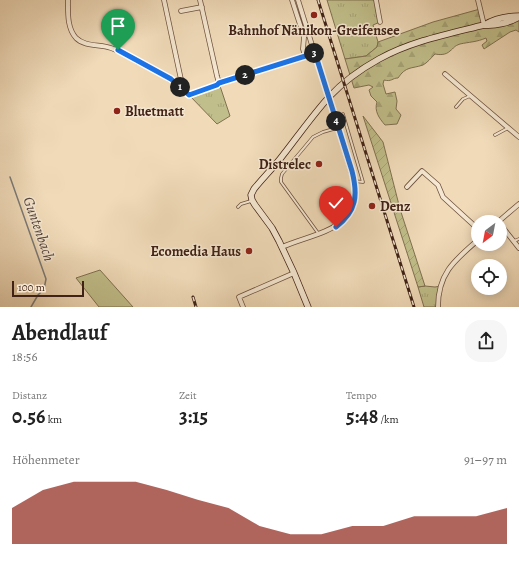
<!DOCTYPE html>
<html lang="de">
<head>
<meta charset="utf-8">
<style>
	:root { --surface:#fff; --page:#f6f6f6; --text:#222; --muted:#767676; --accent:#8f2418 }
	body { margin:0; font-family:Alegreya,serif; background:var(--page); color:var(--text); height:100vh; display:flex; flex-direction:column; font-size:15px; white-space:nowrap }
	* { box-sizing:border-box; margin:0 }
	p { font-size:13px; color:var(--muted) }
	.icon { flex:none; width:22px; height:22px; fill:none; stroke:currentColor; stroke-width:2; stroke-linecap:round; stroke-linejoin:round }
	.map { position:relative; height:307px; overflow:hidden }
	.sheet { display:flex; flex-direction:column; background:var(--surface); flex:1 }
	.sheet>* { flex:none }
	.needle { width:26px; rotate:212deg }
	.buttons { position:absolute; left:471px; top:215px; display:grid; gap:8px }
	.buttons a { display:grid; place-items:center; width:36px; height:36px; border-radius:50%; background:var(--surface); box-shadow:0 2px 10px #0003; font-size:20px }
	.scale { position:absolute; left:12px; bottom:10px; width:72px; box-sizing:border-box; padding-left:4px; border:2px solid #402216; border-top:0; font-size:11px; line-height:14px; white-space:nowrap; color:#402216; -webkit-text-stroke:3px #f5e7d1; paint-order:stroke }
	.pin { position:absolute; display:grid; place-items:center; width:34px; height:34px; color:#fff; margin:-41px -17px; border-radius:50% 50% 50% 0; rotate:-45deg; box-shadow:0 0 4px #0007 }
	.pin .icon { rotate:45deg }
	.km { position:absolute; width:20px; height:20px; margin:-10px; border-radius:50%; background:#222; color:#fff; font-size:11px; line-height:20px; text-align:center }
	.round { display:grid; place-items:center; flex:none; width:42px; height:42px; border-radius:16px; background:var(--page) }
	.summary { display:flex; align-items:center; justify-content:space-between; height:68px; padding:0 12px }
	h1 { font-size:22px; font-weight:700; line-height:30px }
	.stats { display:grid; grid-template-columns:repeat(3,1fr); gap:6px; height:68px; padding:4px 12px }
	.stats div { display:grid; align-content:center }
	.stats b { font-size:20px; font-weight:700 }
	.stats small { font-size:11px; font-weight:400 }
	.stats p { font-size:11px }
	.chart { height:112px; padding:8px 12px }
	.chart p { display:flex; justify-content:space-between }
	.chart svg { width:100%; height:72px; margin-top:4px; fill:var(--accent); opacity:.7 }
	.map>svg:first-child { display:block }
	.grass { fill:url(#grass-tufts); stroke:#807050 }
	.forest { fill:url(#forest-firs); stroke:#807050 }
	.garden { fill:url(#garden-furrows); stroke:#807050 }
	.pitch { fill:#c0be8a; stroke:#807050 }
	.lines { fill:none; stroke-linecap:round; stroke-linejoin:round }
	.stream { stroke:#7a7b79; stroke-width:1.5 }
	.lane-casing { stroke:#6c503e; stroke-width:3.5 }
	.street-casing { stroke:#6c503e; stroke-width:5.5 }
	.secondary-casing { stroke:#402216; stroke-width:7 }
	.lane { stroke:#f5e7d1; stroke-width:2 }
	.street { stroke:#f5e7d1; stroke-width:4 }
	.secondary { stroke:#f5e7d1; stroke-width:5.5 }
	.rail-casing { stroke:#402216; stroke-width:3 }
	.rail { stroke:#f5e7d1; stroke-width:1.5; stroke-dasharray:4.5; stroke-linecap:butt }
	.street-bridge-casing { stroke:#6c503e; stroke-width:5.5; stroke-linecap:butt }
	.street-bridge { stroke:#f5e7d1; stroke-width:4 }
	.route-casing { stroke:#fff; stroke-width:8 }
	.route { stroke:#1a73e8; stroke-width:5 }
	.poi-dot { fill:#8f2418; stroke:#f5e7d1; stroke-width:1.5 }
	.labels { text-anchor:middle; dominant-baseline:central; stroke-width:3; stroke-linejoin:round; paint-order:stroke }
	.poi-label { font-size:14px; font-weight:bold; fill:#402216; stroke:#f5e7d1; text-anchor:start }
	.water-label { font-size:15px; font-style:italic; fill:#58473f; stroke:#f5e7d1 }
</style>
</head>
<body>
<div class="map">
<svg width="519" height="307" viewBox="0 0 519 307">
	<defs>
		<pattern id="grass-tufts" width="24" height="20" patternUnits="userSpaceOnUse"><rect width="24" height="20" fill="#c0be8a"/><path d="M3 7l-1-3M5 7V3M7 7l1-3M15 17l-1-3M17 17v-4M19 17l1-3" fill="none" stroke="#a6a376"/></pattern>
		<pattern id="forest-firs" width="22" height="20" patternUnits="userSpaceOnUse"><rect width="22" height="20" fill="#c0be8a"/><path d="M5 1l3.5 6h-7zM16 11l3.5 6h-7z" fill="#a6a376"/></pattern>
		<pattern id="garden-furrows" width="10" height="10" patternUnits="userSpaceOnUse"><rect width="10" height="10" fill="#c0be8a"/><path d="M-1 1l2-2M0 10L10 0M9 11l2-2" fill="none" stroke="#a6a376"/></pattern>
	</defs>
	<rect width="100%" height="100%" fill="#f0dab8"/>
	<filter id="stains"><feTurbulence type="fractalNoise" baseFrequency=".005" numOctaves="4"/><feColorMatrix values="0 0 0 0 .2 0 0 0 0 .09 0 0 0 0 .02 0 0 0 .5 -.17"/></filter>
	<radialGradient id="worn" r=".72"><stop offset=".6" stop-color="#630" stop-opacity="0"/><stop offset="1" stop-color="#630" stop-opacity=".3"/></radialGradient>
	<path class="grass" d="M327 0H376L380 22 373 25 378 42 377 47 366 56 345 59Z
		M219 83 230 116 217 124 189 95Z
		M425 286 435 287 441 286 438 307H424L418 287Z"/>
	<path class="forest" d="M480 9 484 25 519 18V32L516 30 510 32 484 49 482 45 487 41 486 38C477 42 469 42 460 44 454 46 454 48 450 51 446 55 440 55 435 54 431 58 427 63 423 65 411 69 406 66 398 78 392 78 392 82 384 80L383 84 386 94 395 92 397 101 396 109 401 115 397 124 385 125C379 118 374 111 377 102L371 96 369 90 373 87 369 85 354 88 345 59 366 56 377 47 378 42 433 22Z"/>
	<path class="garden" d="M363 116 383 142 400 209 425 286 418 287Z"/>
	<path class="pitch" d="M100 270 133 307H99L76 278Z"/>
	<g class="lines">
		<path class="stream" d="M10 177 46 279 44 289 38 295 31 307"/>
		<g class="lane-casing">
			<path id="lane" d="M456 107 463 99 470 96
				M336 117 343 114 363 182 354 181
				M495 135 508 128
				M238 207 241 204 251 201
				M318 233 281 182V178L282 174 313 137 323 132 337 128
				M514 241 519 239"/>
		</g>
		<g class="street-casing">
			<path id="street" d="M68 0C68 13 67 28 76 38 85 47 100 44 111 48 120 51 129 57 138 62 156 71 174 80 189 95L217 85 219 83 315 53
				M164 0 183 89
				M200 0 217 76 219 83
				M292 0 304 37 303 49 305 56
				M298 0 325 87
				M376 0 380 22
				M478 0 484 25
				M181 11 202 7
				M445 74 519 137
				M407 187 422 171 438 185 443 197 478 229
				M498 222 519 204
				M500 224 519 248
				M282 247C316 232 361 231 354 181L331 105
				M243 307 239 297 294 273
				M438 307C438 273 455 260 478 240"/>
		</g>
		<g class="secondary-casing">
			<path id="secondary" d="M484 25C495 26 509 23 519 17
				M308 307 294 273 279 241 272 228 255 205 252 200 251 195 254 189C262 179 271 170 280 159 296 139 311 117 329 97 343 82 361 69 379 59 412 41 448 34 484 25 494 19 507 16 519 16"/>
		</g>
		<use href="#lane" class="lane"/>
		<use href="#street" class="street"/>
		<use href="#secondary" class="secondary"/>
		<g class="rail-casing">
			<path id="rail" d="M318 0 414 307
				M193 297 196 307"/>
		</g>
		<use href="#rail" class="rail"/>
		<g class="street-bridge-casing">
			<path id="street-bridge" d="M325 87 331 105"/>
		</g>
		<use href="#street-bridge" class="street-bridge"/>
	</g>
	<g class="lines">
		<g class="route-casing">
			<path id="route" d="M118 50 171 79 189 95 217 85 219 83 315 53 352 171C358 195 357 211 336 227"/>
		</g>
		<use href="#route" class="route"/>
	</g>
	<g class="poi-dot">
		<circle cx="314" cy="15" r="4"/>
		<circle cx="117" cy="111" r="4"/>
		<circle cx="319" cy="164" r="4"/>
		<circle cx="372" cy="206" r="4"/>
		<circle cx="249" cy="251" r="4"/>
	</g>
	<g class="labels">
		<g class="poi-label">
			<text x="314" y="30" text-anchor="middle">Bahnhof Nänikon-Greifensee</text>
			<text x="125" y="111">Bluetmatt</text>
			<text x="311" y="164" text-anchor="end">Distrelec</text>
			<text x="380" y="206">Denz</text>
			<text x="241" y="251" text-anchor="end">Ecomedia Haus</text>
		</g>
		<g class="water-label">
			<text transform="translate(39 229) rotate(71)">Guntenbach</text>
		</g>
	</g>
	<rect width="100%" height="100%" filter="url(#stains)"/>
	<rect width="100%" height="100%" fill="url(#worn)"/>
</svg>
<div class="buttons">
<a><svg class="needle" viewBox="-14 -14 28 28"><path d="M0-13l5 13h-10z" fill="#e53935"/><path d="M0 13l5-13h-10z" fill="#767676"/></svg></a>
<a><svg class="icon" aria-label="locate" viewBox="0 0 24 24"><circle cx="12" cy="12" r="6"/><path d="M12 2v4M12 18v4M2 12h4M18 12h4"/></svg></a>
</div>
<div class="scale">100 m</div>
<div class="pin" style="left:118px;top:50px;background:#1e9e55"><svg class="icon" aria-label="arrive" viewBox="0 0 24 24"><path d="M6 21V4h12l-3 4 3 4H6"/></svg></div>
<div class="pin" style="left:336px;top:227px;background:#d93025"><svg class="icon" aria-label="check" viewBox="0 0 24 24"><path d="M5 12l5 5 9-10"/></svg></div>
<b class="km" style="left:180px;top:87px">1</b>
<b class="km" style="left:245px;top:75px">2</b>
<b class="km" style="left:314px;top:53px">3</b>
<b class="km" style="left:336px;top:121px">4</b>
</div>
<section class="sheet">
<div class="summary"><div><h1>Abendlauf</h1><p>18:56</p></div><a class="round"><svg class="icon" aria-label="share" viewBox="0 0 24 24"><path d="M12 15V3M7 8l5-5 5 5M5 13v7h14v-7"/></svg></a></div>
<div class="stats">
<div><p>Distanz</p><b>0.56<small> km</small></b></div>
<div><p>Zeit</p><b>3:15</b></div>
<div><p>Tempo</p><b>5:48<small> /km</small></b></div>
</div>
<div class="chart"><p><span>Höhenmeter</span>91–97 m</p>
<svg viewBox="0 0 160 44" preserveAspectRatio="none"><path d="M0 44V22L10 11L20 6L30 6L40 6L50 11L60 17L70 22L80 33L90 38L100 38L110 33L120 33L130 27L140 27L150 27L160 22V44z"/></svg>
</div>
</section>
</body>
</html>
